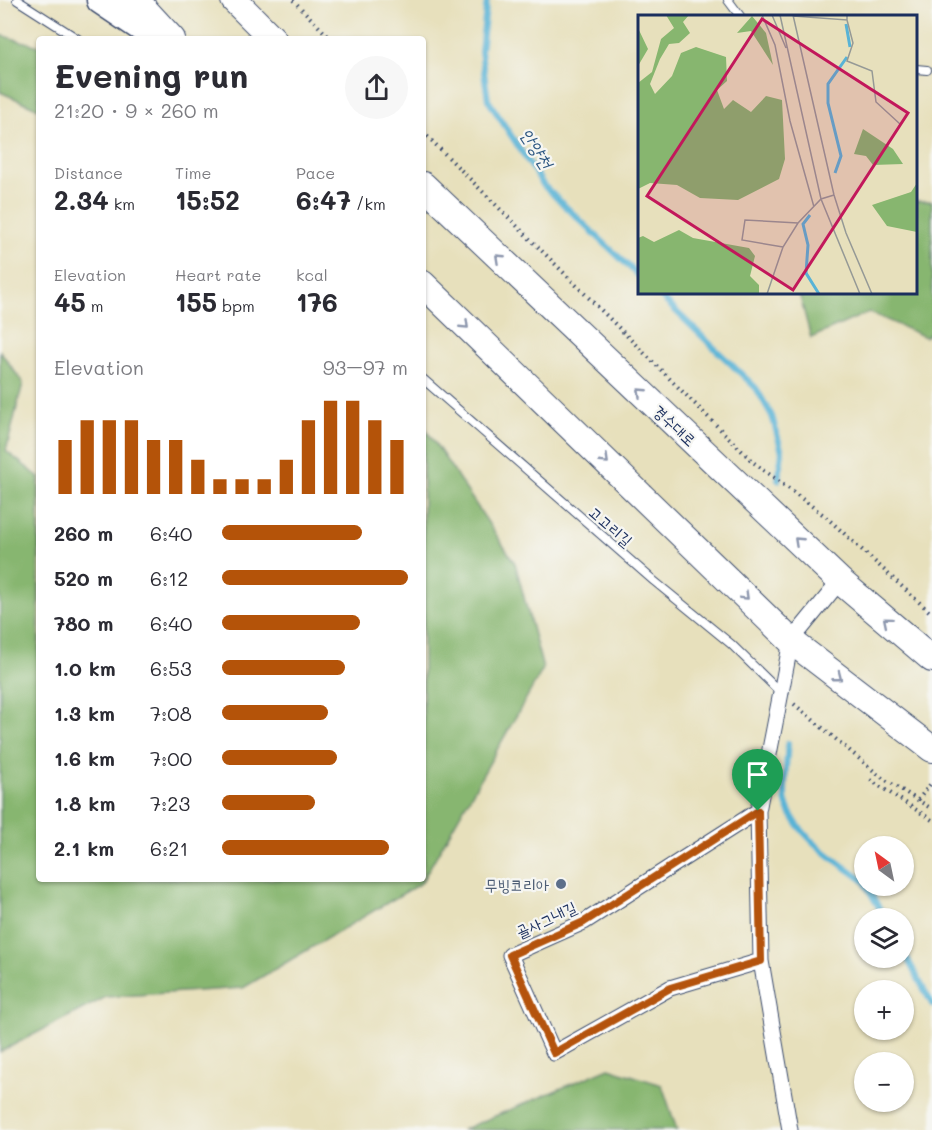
<!DOCTYPE html>
<html lang="en">
<head>
<meta charset="utf-8">
<style>
	:root { --surface:#fff; --page:#f7f7f7; --text:#2b2b33; --muted:#7c7c81; --accent:#b45309 }
	body { margin:0; font-family:Mali,"Poor Story",sans-serif; background:var(--page); color:var(--text); height:100vh; display:flex; flex-direction:column; font-size:22px; white-space:nowrap }
	* { box-sizing:border-box; margin:0 }
	p { font-size:20px; color:var(--muted) }
	.icon { flex:none; width:33px; height:33px; fill:none; stroke:currentColor; stroke-width:2; stroke-linecap:round; stroke-linejoin:round }
	.map { position:relative; flex:1; overflow:hidden }
	.drawer { position:absolute; left:36px; top:36px; width:390px; height:846px; display:flex; flex-direction:column; background:var(--surface); border-radius:6px; box-shadow:0 2px 4px #0004 }
	.drawer>* { flex:none }
	.needle { width:39px; rotate:327deg }
	.controls { position:absolute; left:854px; top:836px; display:grid; gap:12px }
	.controls a { display:grid; place-items:center; width:60px; height:60px; border-radius:50%; background:var(--surface); box-shadow:0 2px 4px #0004; font-size:30px }
	.pin { position:absolute; display:grid; place-items:center; width:51px; height:51px; color:#fff; margin:-62px -26px; border-radius:50% 50% 50% 0; rotate:-45deg; box-shadow:0 0 6px #0007 }
	.pin .icon { rotate:45deg }
	.round { display:grid; place-items:center; flex:none; width:63px; height:63px; border-radius:32px; background:var(--page) }
	.headline { display:flex; align-items:center; justify-content:space-between; height:102px; padding:0 18px }
	h1 { font-size:33px; font-weight:800; line-height:45px }
	.stats { display:grid; grid-template-columns:repeat(3,1fr); gap:9px; height:102px; padding:6px 18px }
	.stats div { display:grid; align-content:center }
	.stats b { font-size:26px; font-weight:800 }
	.stats small { font-size:16px; font-weight:400 }
	.stats p { font-size:16px }
	.chart { height:168px; padding:12px 18px }
	.chart p { display:flex; justify-content:space-between }
	.chart svg { width:100%; height:108px; margin-top:6px; stroke:var(--accent); stroke-width:6 }
	ul { padding:0 18px; list-style:none; font-size:20px }
	li { display:grid; grid-template-columns:96px 72px 1fr; align-items:center; height:45px }
	li i { height:15px; border-radius:8px; background:var(--accent) }
	.map>svg:first-child { display:block }
	.forest { fill:#87b66f; stroke:#517266; stroke-width:1.5 }
	.lines { fill:none; stroke-linecap:round; stroke-linejoin:round }
	.stream { stroke:#58b3d6; stroke-width:6 }
	.lane-casing { stroke:#3a4a6c; stroke-width:10 }
	.street-casing { stroke:#3a4a6c; stroke-width:17 }
	.primary-casing { stroke:#3a4a6c; stroke-width:28 }
	.highway-casing { stroke:#3a4a6c; stroke-width:31 }
	.path { stroke:#3a4a6c; stroke-width:4; stroke-dasharray:1.5 4.5; stroke-linecap:butt }
	.lane { stroke:#fff; stroke-width:8 }
	.street { stroke:#fff; stroke-width:15 }
	.primary { stroke:#fff; stroke-width:26 }
	.highway { stroke:#fff; stroke-width:28 }
	.oneway { stroke:#8d97ae }
	.route-casing { stroke:#fff; stroke-width:12 }
	.route { stroke:#b45309; stroke-width:8 }
	.service-dot { fill:#5c6f8a; stroke:#f6f6f2; stroke-width:2 }
	.labels { text-anchor:middle; dominant-baseline:central; stroke-width:4.5; stroke-linejoin:round; paint-order:stroke }
	.street-label { font-size:16px; fill:#1b2f5e; stroke:#f6f6f2 }
	.service-label { font-size:16px; fill:#4e5e75; stroke:#f6f6f2; text-anchor:end }
	.water-label { font-size:18px; font-style:italic; fill:#2d5782; stroke:#f6f6f2 }
	.inset-river { fill:none; stroke:#58b3d6; stroke-width:3 }
	.inset-road { fill:none; stroke:#959996; stroke-width:1.5 }
	.view { fill:#c2185b; fill-opacity:0.15; stroke:#c2185b; stroke-width:3 }
	.inset-edge { fill:none; stroke:#1b2f5e; stroke-width:3 }
</style>
</head>
<body>
<div class="map">
<svg width="932" height="1130" viewBox="0 0 932 1130">
	<rect width="100%" height="100%" fill="#f6f6f2"/>
	<filter id="ink" filterUnits="userSpaceOnUse"><feTurbulence type="fractalNoise" baseFrequency=".0167" numOctaves="2"/><feDisplacementMap in="SourceGraphic" scale="12" xChannelSelector="R" yChannelSelector="G"/><feConvolveMatrix kernelMatrix="1 2 1 2 8 2 1 2 1" color-interpolation-filters="sRGB"/></filter>
	<filter id="wash" filterUnits="userSpaceOnUse"><feTurbulence type="fractalNoise" baseFrequency=".008" numOctaves="4" result="noise"/><feDisplacementMap in="SourceGraphic" scale="24" xChannelSelector="R" yChannelSelector="G"/><feGaussianBlur stdDeviation="1.35" result="paint"/><feColorMatrix in="noise" values="0 0 0 0 0 0 0 0 0 0 0 0 0 0 0 0 0 1.4 0 .05"/><feComposite in="paint" operator="in"/></filter>
	<g filter="url(#wash)">
		<rect width="100%" height="100%" fill="#e7e0bc"/>
		<path class="forest" d="M0 35 39 46V109L0 92Z
			M916 201H932V332L925 337 869 312 811 338 799 293 916 292Z
			M0 351 23 383 6 451 39 477V879H423V425L515 563 543 669 421 883 243 988 106 997 0 1052Z
			M609 1068 662 1085 677 1130H462Z"/>
		<g class="lines">
			<path class="stream" d="M487 0 481 51 488 100 544 186 640 277
				M656 292 756 388 772 416 782 452 778 480
				M788 743C787 756 783 792 786 803 798 838 836 860 864 881
				M866 885 885 918
				M903 951 932 1004"/>
		</g>
	</g>
	<g filter="url(#ink)">
		<g class="lines">
			<g class="lane-casing">
				<path id="lane" d="M17 0 78 39
					M728 0 740 16
					M916 69 927 70
					M423 379 654 581 731 644 780 692"/>
			</g>
			<g class="street-casing">
				<path id="street" d="M758 811 584 922 510 955 554 1053 670 988 761 961
					M790 1130 761 961 758 811 791 641 840 581"/>
			</g>
			<g class="primary-casing">
				<path id="primary" d="M136 0 172 39
					M234 0 273 39
					M423 185 840 581 932 659
					M423 284 791 641 932 749"/>
			</g>
			<g class="highway-casing">
				<path id="highway" d="M101 0 159 39"/>
			</g>
			<path class="path" d="M293 0 331 39
				M423 132 753 462 825 516 932 614
				M794 704 881 777 932 809
				M870 780 932 820
				M918 800 932 782"/>
			<use href="#lane" class="lane"/>
			<use href="#street" class="street"/>
			<use href="#primary" class="primary"/>
			<use href="#highway" class="highway"/>
		</g>
		<defs><path id="oneway-chevron" d="M-2-3.5L2.5 0L-2 3.5" fill="none" stroke-width="1.6" stroke-linecap="round" stroke-linejoin="round" transform="scale(1.5)"/></defs>
		<g class="oneway">
			<use href="#oneway-chevron" transform="translate(499 258) rotate(-137)"/>
			<use href="#oneway-chevron" transform="translate(465 325) rotate(44)"/>
			<use href="#oneway-chevron" transform="translate(641 392) rotate(-137)"/>
			<use href="#oneway-chevron" transform="translate(605 460) rotate(44)"/>
			<use href="#oneway-chevron" transform="translate(798 541) rotate(-137)"/>
			<use href="#oneway-chevron" transform="translate(745 596) rotate(44)"/>
			<use href="#oneway-chevron" transform="translate(887 621) rotate(-140)"/>
			<use href="#oneway-chevron" transform="translate(838 677) rotate(38)"/>
		</g>
	</g>
	<g class="lines" filter="url(#ink)">
		<g class="route-casing">
			<path id="route" d="M758 811 761 961 670 988 554 1053 510 955 584 922Z"/>
		</g>
		<use href="#route" class="route"/>
	</g>
	<circle class="service-dot" cx="561" cy="884" r="6"/>
	<g class="labels">
		<g class="street-label">
			<text transform="translate(675 425) rotate(43)">경수대로</text>
			<text transform="translate(611 526) rotate(41)">고고리길</text>
			<text transform="translate(546 919) rotate(-25)">골사그내길</text>
		</g>
		<g class="service-label">
			<text x="549" y="884">무빙코리아</text>
		</g>
		<g class="water-label">
			<text transform="translate(537 148) rotate(57)">안양천</text>
		</g>
	</g>
	<g transform="translate(638 15)">
		<rect width="279" height="279" fill="#e7e0bc"/>
		<path d="M28 0H51L45 7 52 18 41 28 31 29 22 44 12 69 17 79 34 61 43 38 58 32 88 42 89 66 79 75 86 94 95 85 113 97 128 81 144 85 147 144 141 164 100 185 62 183 39 170 12 168 0 174V68L14 57 23 24 36 13ZM114 1 128 18 135 50 113 16 99 18ZM0 13 10 34 0 51ZM225 114 255 134 265 149 235 150 228 141 216 139ZM279 168V217L249 211 234 190 273 177ZM41 215 55 223 111 233 117 241 112 261 121 270V279H0V223L5 221 16 227Z" fill="#87b66f"/>
		<path class="inset-river" d="M208 9 212 32M197 158 203 141 190 88V69L209 42M172 200 165 209 170 230 168 258 181 279"/>
		<path class="inset-road" d="M124 0 137 30 152 106 176 192M134 0 148 33M142 0 183 184 222 279M155 0 196 180 208 218 234 279M155 1 209 5V0M209 5 215 28 209 46 234 56 238 87 262 109M145 232 104 225 107 205 160 208M129 279 145 232 160 208 183 184 196 180"/>
		<path class="view" d="M124 4 270 98 155 275 9 181Z"/>
		<rect width="279" height="279" class="inset-edge"/>
	</g>
</svg>
<div class="controls">
<a><svg class="needle" viewBox="-14 -14 28 28"><path d="M0-13l5 13h-10z" fill="#e53935"/><path d="M0 13l5-13h-10z" fill="#7c7c81"/></svg></a>
<a><svg class="icon" aria-label="layers" viewBox="0 0 24 24"><path d="M12 4l9 5-9 5-9-5zM3 14l9 5 9-5"/></svg></a>
<a>+</a>
<a>−</a>
</div>
<div class="pin" style="left:758px;top:811px;background:#1e9e55"><svg class="icon" aria-label="arrive" viewBox="0 0 24 24"><path d="M6 21V4h12l-3 4 3 4H6"/></svg></div>
<section class="drawer">
<div class="headline"><div><h1>Evening run</h1><p>21:20 · 9 × 260 m</p></div><a class="round"><svg class="icon" aria-label="share" viewBox="0 0 24 24"><path d="M12 15V3M7 8l5-5 5 5M5 13v7h14v-7"/></svg></a></div>
<div class="stats">
<div><p>Distance</p><b>2.34<small> km</small></b></div>
<div><p>Time</p><b>15:52</b></div>
<div><p>Pace</p><b>6:47<small> /km</small></b></div>
</div>
<div class="stats">
<div><p>Elevation</p><b>45<small> m</small></b></div>
<div><p>Heart rate</p><b>155<small> bpm</small></b></div>
<div><p>kcal</p><b>176</b></div>
</div>
<div class="chart"><p><span>Elevation</span>93–97 m</p>
<svg viewBox="0 0 160 44" preserveAspectRatio="none"><path d="M5 44V22M15 44V14M25 44V14M35 44V14M45 44V22M55 44V22M65 44V30M75 44V38M85 44V38M95 44V38M105 44V30M115 44V14M125 44V6M135 44V6M145 44V14M155 44V22"/></svg>
</div>
<ul>
<li><b>260 m</b>6:40<i style="width:75%"></i></li>
<li><b>520 m</b>6:12<i style="width:100%"></i></li>
<li><b>780 m</b>6:40<i style="width:74%"></i></li>
<li><b>1.0 km</b>6:53<i style="width:66%"></i></li>
<li><b>1.3 km</b>7:08<i style="width:57%"></i></li>
<li><b>1.6 km</b>7:00<i style="width:62%"></i></li>
<li><b>1.8 km</b>7:23<i style="width:50%"></i></li>
<li><b>2.1 km</b>6:21<i style="width:90%"></i></li>
</ul>
</section>
</div>
</body>
</html>
